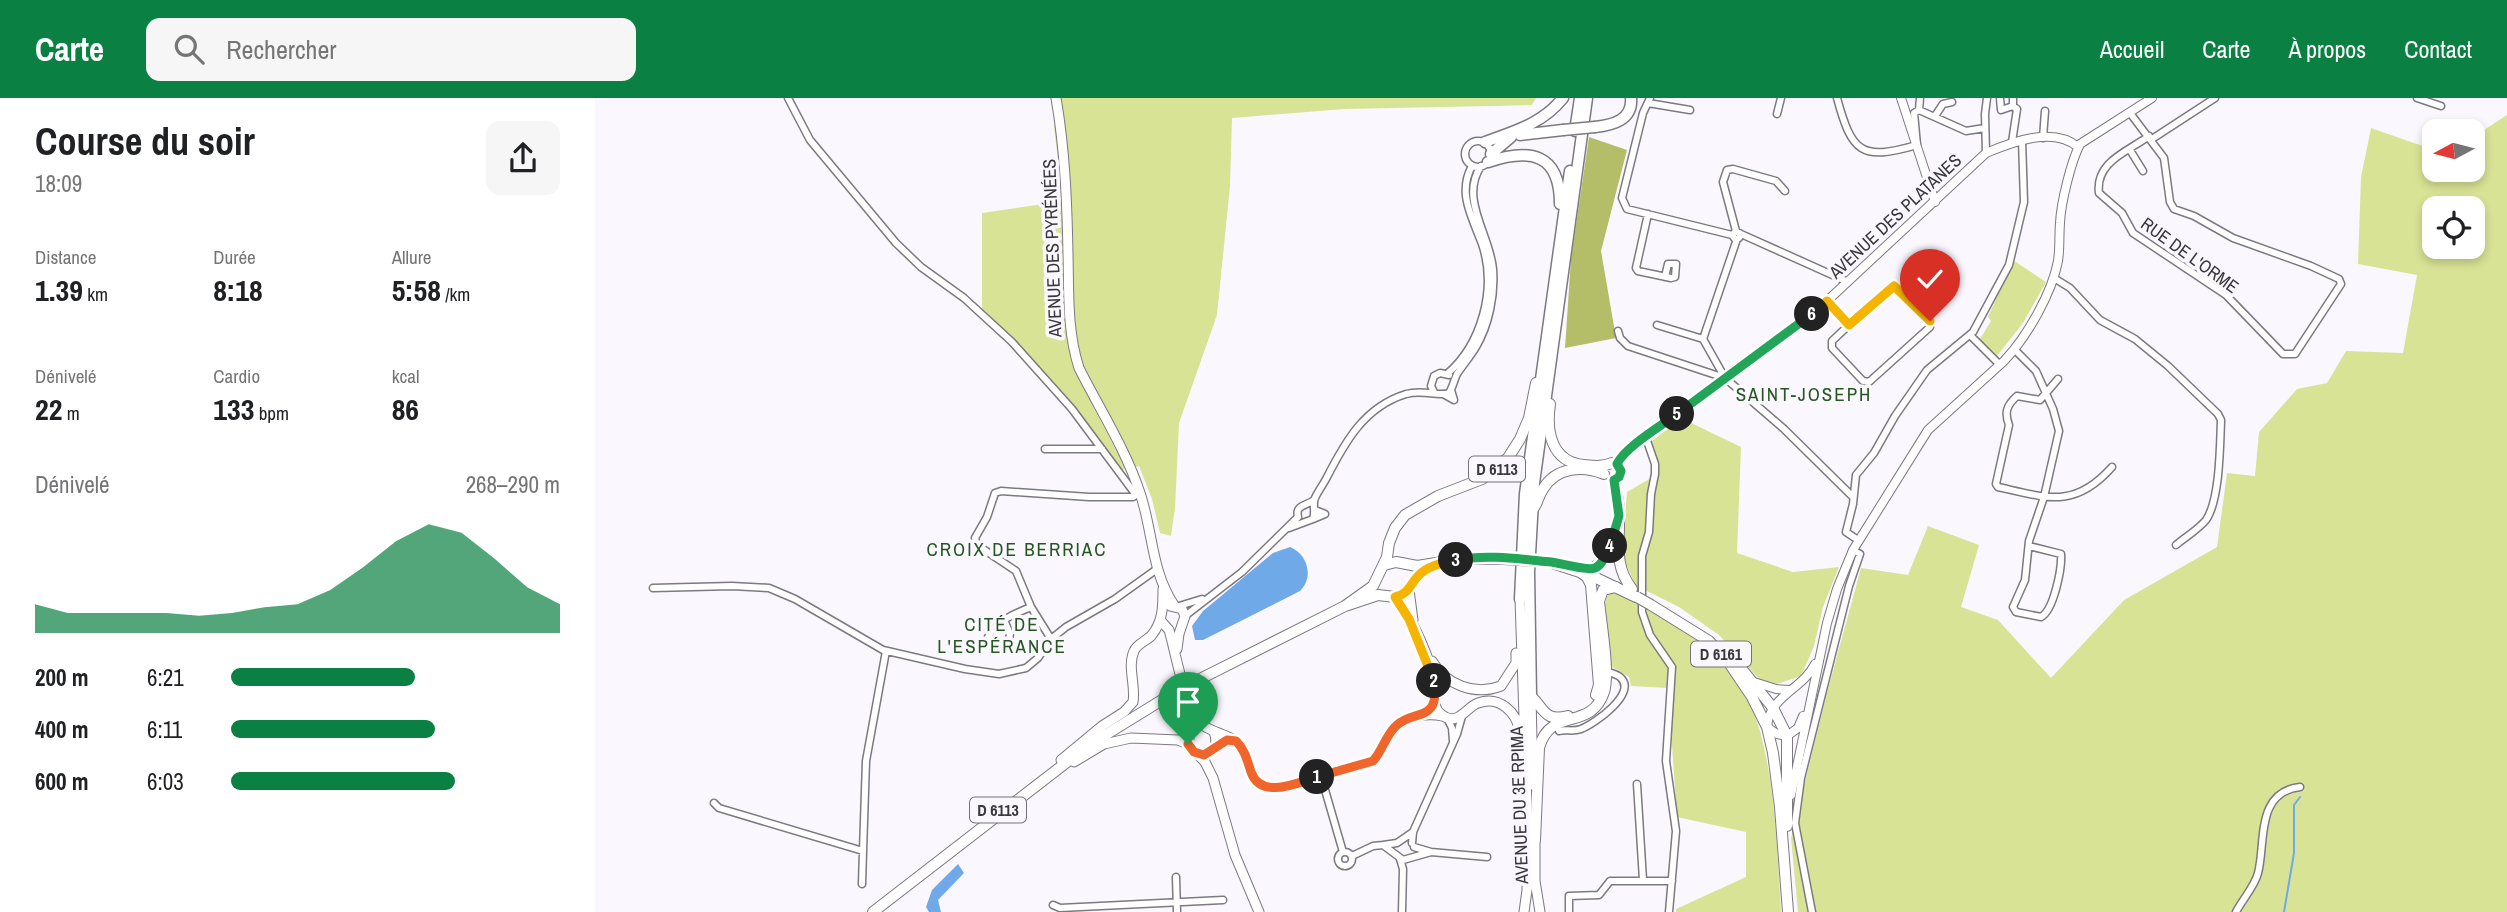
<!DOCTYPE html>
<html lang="fr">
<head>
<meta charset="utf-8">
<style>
	:root { --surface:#fff; --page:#f6f6f6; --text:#202124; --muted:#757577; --accent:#0b8043 }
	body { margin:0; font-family:"Archivo Narrow",sans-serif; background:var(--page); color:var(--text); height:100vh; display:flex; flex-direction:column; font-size:26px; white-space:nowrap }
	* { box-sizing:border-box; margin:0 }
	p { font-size:23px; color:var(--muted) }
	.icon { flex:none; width:38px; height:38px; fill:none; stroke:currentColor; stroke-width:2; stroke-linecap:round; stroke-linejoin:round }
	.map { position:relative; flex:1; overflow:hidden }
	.drawer { display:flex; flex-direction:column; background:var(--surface); width:595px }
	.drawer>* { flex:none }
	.needle { width:46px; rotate:263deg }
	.fabs { position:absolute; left:1827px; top:21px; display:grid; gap:14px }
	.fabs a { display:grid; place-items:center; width:63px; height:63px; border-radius:14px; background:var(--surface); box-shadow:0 4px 10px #0003; font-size:35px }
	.pin { position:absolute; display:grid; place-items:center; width:60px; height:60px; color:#fff; margin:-72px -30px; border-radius:50% 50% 50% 0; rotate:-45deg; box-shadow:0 0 7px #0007 }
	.pin .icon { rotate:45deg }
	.km { position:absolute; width:35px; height:35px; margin:-18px; border-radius:50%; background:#222; color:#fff; font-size:19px; line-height:35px; text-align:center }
	.round { display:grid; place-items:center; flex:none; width:74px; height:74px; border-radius:14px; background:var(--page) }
	.head { display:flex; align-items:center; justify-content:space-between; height:119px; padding:0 35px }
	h1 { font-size:38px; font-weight:700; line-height:52px }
	.stats { display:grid; grid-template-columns:repeat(3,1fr); gap:10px; height:119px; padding:7px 35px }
	.stats div { display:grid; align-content:center }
	.stats b { font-size:30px; font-weight:700 }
	.stats small { font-size:19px; font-weight:400 }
	.stats p { font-size:19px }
	.chart { height:196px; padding:14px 35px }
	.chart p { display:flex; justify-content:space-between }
	.chart svg { width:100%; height:126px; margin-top:7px; fill:var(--accent); opacity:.7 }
	ul { padding:0 35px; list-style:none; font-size:23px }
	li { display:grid; grid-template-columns:112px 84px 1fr; align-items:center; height:52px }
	li i { height:18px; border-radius:9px; background:var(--accent) }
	header { display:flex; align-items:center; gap:42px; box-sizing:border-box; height:98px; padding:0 35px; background:var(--accent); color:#fff }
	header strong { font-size:33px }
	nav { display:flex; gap:38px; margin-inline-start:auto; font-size:24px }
	.search { width:490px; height:63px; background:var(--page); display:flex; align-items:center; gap:18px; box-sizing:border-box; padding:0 24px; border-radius:14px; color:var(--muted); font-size:26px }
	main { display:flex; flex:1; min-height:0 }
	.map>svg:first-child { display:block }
	.green { fill:#d9e395; fill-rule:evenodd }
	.forest { fill:#b4be68 }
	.water { fill:#6fa9e8 }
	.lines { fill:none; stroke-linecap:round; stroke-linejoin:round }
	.stream { stroke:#6fa9e8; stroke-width:2 }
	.minor-casing { stroke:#7c7981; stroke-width:9 }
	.tertiary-casing { stroke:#7c7981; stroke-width:10 }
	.secondary-casing { stroke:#7c7981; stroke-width:11 }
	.primary-casing { stroke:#7c7981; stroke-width:12 }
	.trunk-casing { stroke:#7c7981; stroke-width:13 }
	.minor { stroke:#fff; stroke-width:6 }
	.tertiary { stroke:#fff; stroke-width:8 }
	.secondary { stroke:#fff; stroke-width:9 }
	.primary { stroke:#fff; stroke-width:10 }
	.trunk { stroke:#fff; stroke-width:10 }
	.primary-bridge-casing { stroke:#7c7981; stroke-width:12; stroke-linecap:butt }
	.trunk-bridge-casing { stroke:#7c7981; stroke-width:13; stroke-linecap:butt }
	.primary-bridge { stroke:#fff; stroke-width:10 }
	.trunk-bridge { stroke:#fff; stroke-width:10 }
	.split-1-casing { stroke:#fff; stroke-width:14 }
	.split-2-casing { stroke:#fff; stroke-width:14 }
	.split-3-casing { stroke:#fff; stroke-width:14 }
	.split-4-casing { stroke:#fff; stroke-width:14 }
	.split-5-casing { stroke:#fff; stroke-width:14 }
	.split-6-casing { stroke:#fff; stroke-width:14 }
	.split-7-casing { stroke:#fff; stroke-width:14 }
	.split-1 { stroke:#f0652b; stroke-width:9 }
	.split-2 { stroke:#f0652b; stroke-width:9 }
	.split-3 { stroke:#f5b400; stroke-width:9 }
	.split-4 { stroke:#22a559; stroke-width:9 }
	.split-5 { stroke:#22a559; stroke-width:9 }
	.split-6 { stroke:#22a559; stroke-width:9 }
	.split-7 { stroke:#f5b400; stroke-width:9 }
	.labels { text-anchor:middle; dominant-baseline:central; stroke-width:7; stroke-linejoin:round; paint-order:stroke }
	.shield { fill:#faf8fe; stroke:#747276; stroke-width:2 }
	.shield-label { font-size:16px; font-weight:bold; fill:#3a383c }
	.street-label { font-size:18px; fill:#3a383c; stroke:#faf8fe }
	.neighbourhood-label { font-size:19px; letter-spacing:2px; fill:#265721; stroke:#faf8fe }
</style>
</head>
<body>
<header>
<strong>Carte</strong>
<div class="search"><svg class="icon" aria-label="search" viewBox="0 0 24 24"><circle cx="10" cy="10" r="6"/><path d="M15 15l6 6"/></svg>Rechercher</div>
<nav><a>Accueil</a><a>Carte</a><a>À propos</a><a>Contact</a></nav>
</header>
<main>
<section class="drawer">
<div class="head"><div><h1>Course du soir</h1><p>18:09</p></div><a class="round"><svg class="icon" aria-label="share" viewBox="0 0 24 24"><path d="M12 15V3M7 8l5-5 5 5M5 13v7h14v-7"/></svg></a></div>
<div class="stats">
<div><p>Distance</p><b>1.39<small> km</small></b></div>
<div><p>Durée</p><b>8:18</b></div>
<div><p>Allure</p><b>5:58<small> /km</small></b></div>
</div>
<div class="stats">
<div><p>Dénivelé</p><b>22<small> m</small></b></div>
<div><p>Cardio</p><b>133<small> bpm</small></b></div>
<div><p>kcal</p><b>86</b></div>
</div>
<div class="chart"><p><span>Dénivelé</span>268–290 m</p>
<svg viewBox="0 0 160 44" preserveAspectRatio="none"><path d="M0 44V34L10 37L20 37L30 37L40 37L50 38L60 37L70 35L80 34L90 29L100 21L110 12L120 6L130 9L140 18L150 28L160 34V44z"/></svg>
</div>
<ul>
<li><b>200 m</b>6:21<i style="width:56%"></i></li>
<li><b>400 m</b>6:11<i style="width:62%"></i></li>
<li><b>600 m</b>6:03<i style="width:68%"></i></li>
</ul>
</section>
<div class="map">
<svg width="1912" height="814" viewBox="0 0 1912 814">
	<rect width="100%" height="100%" fill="#faf8fe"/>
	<path class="green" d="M464 0H941L937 7 749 11 637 20 635 88 622 217 584 325 580 410 576 438 565 435 557 401 544 368 525 372 477 310 387 217V115L468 103 459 29Z
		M1912 17V814H1203L1196 740 1233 591 1266 470 1313 477 1333 428 1384 447 1366 509 1403 522 1456 580 1529 502 1622 449 1632 375 1660 378 1664 334 1702 291 1732 285 1751 253 1808 255 1822 177 1763 166 1766 79 1776 30 1839 52V72H1878V39ZM1839 110H1878V149H1839Z
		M1418 162 1451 184 1428 225 1402 258 1385 241 1396 223 1393 219Z
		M1086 320 1146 349 1142 455 1198 474 1244 469 1228 509 1219 548 1206 578 1182 586 1165 582 1124 537 1084 509 1040 487 1027 456 1032 394 1063 376 1057 343Z
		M1013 495C1032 494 1050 508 1067 517 1107 538 1154 589 1165 633 1181 692 1182 753 1186 814H1081V811L1151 779V734L1082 719 1073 590 1036 588 1034 579 1014 567 1010 506Z"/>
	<path class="forest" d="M994 39 1032 52 1006 153 1021 240 970 250 976 161Z"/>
	<path class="water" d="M695 449C713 456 719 480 705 493L608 542H600L597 528 608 513 678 455Z
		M363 766 369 775 343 802 346 814H334L331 809 337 792Z"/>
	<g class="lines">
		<path class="stream" d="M1689 814 1699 755V707L1705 699"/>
		<g class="minor-casing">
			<path id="minor" d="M193 0 215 42 301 145 326 169 369 200 417 244 477 311 541 397H546
				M1055 0 1048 15 1027 100 1032 111 1137 137 1140 141 1144 140 1146 136 1141 133 1137 137
				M1242 0C1257 55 1266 63 1322 47L1319 15 1324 12 1325 0
				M1405 0 1406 12 1418 8
				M1822 0 1846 8
				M1053 5 1095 12
				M1324 12 1371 33 1390 30
				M1535 15 1569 60 1575 104 1579 111 1599 118 1638 140 1716 168 1744 181 1746 186 1700 256H1688L1631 197 1538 135 1527 115 1504 95C1500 64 1532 54 1554 38
				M1182 16 1186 0
				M1340 18 1348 6 1357 4
				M1448 40 1450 13
				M1557 41 1620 0
				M870 56a13 13 0 1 1 26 0a13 13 0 1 1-26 0Z
				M1417 44 1422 11 1418 8V0
				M1535 52 1548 73
				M1391 55 1390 16 1392 0
				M1053 116 1041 170 1043 173 1076 180 1080 179 1081 166H1073L1070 179
				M1141 133 1128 84 1132 72 1138 71 1181 83 1190 93
				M1146 136 1253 184
				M1142 141 1108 241 1130 280 1189 331 1257 398
				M1459 180 1475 190 1505 222 1540 241 1573 268 1623 316 1626 322C1625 347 1625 402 1611 422 1603 432 1590 439 1581 447
				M1232 203 1254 227 1237 243V250L1268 283 1274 284 1335 229V223L1303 189 1299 188 1254 227
				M1062 227 1108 241
				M1023 233 1025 240 1033 248 1130 280
				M1375 237 1405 267
				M1420 252 1441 273 1458 311 1464 333 1449 399 1434 443 1430 482 1418 509 1421 514 1446 519C1459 512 1467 470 1466 456L1434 448
				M852 276C887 246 902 190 887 146 877 119 862 95 877 68
				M1463 281 1445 302 1422 298C1412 307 1409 314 1414 327L1401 386 1403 389C1452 400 1480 411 1517 369
				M839 294 836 288 839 278 845 275 854 277
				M850 297 859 302 856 292
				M1051 340 1060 366V376L1056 396 1054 434 1047 458V514L1055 537 1077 569 1071 663 1081 733 1074 814
				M450 351H507
				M703 419C700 407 711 408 719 402
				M718 421 730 416 720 412
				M694 430 718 421C721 413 717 407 720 400 723 393 728 387 731 381 750 344 769 309 811 296 829 291 842 299 854 295 858 289 859 282 862 276 868 267 875 259 881 249 894 227 900 197 898 171 895 136 864 101 886 68
				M1263 442 1251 434 1258 406 1261 377 1279 355 1300 318 1332 272 1378 234 1414 167 1429 104 1427 42
				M58 490 137 488 174 490 200 501 288 552 370 571 404 576 431 570 443 560 456 541 471 529 520 501 562 471
				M584 508 607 501
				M590 518 647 474 703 419
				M409 522 415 536 414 541 408 545H398L393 539C401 523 421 515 436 509
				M456 541 436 509 421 473 382 447 380 440 392 419 400 395 406 393 494 399H538L541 397
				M852 620 857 630 858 643
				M964 633C971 631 978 634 986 631 999 626 1044 595 1025 579 1021 576 1013 574 1010 573
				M726 678 748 754
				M1042 686 1048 782
				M119 705 124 710 268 753 271 663 291 553
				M818 734 802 745 788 747 808 762 836 754
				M817 745 818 734 862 636 867 618
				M819 749 836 754 892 759
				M743 761a7 7 0 1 1 14 0a7 7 0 1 1-14 0Z
				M757 758 778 748 788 747
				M805 761 808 771 807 814
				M581 779 582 814
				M267 786 268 753
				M458 807 465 810 628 802
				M974 814V798L1004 797 1015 783H1077
				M1217 814 1200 725 1206 680 1254 488 1265 456 1258 452
				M1641 814C1647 802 1660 788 1663 775 1671 745 1660 694 1705 689"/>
		</g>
		<g class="tertiary-casing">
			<path id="tertiary" d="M1306 0 1340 104
				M1022 366 1030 353 1051 340 1232 203 1391 55C1417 44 1458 28 1483 49
				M1159 584 1181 591 1194 592
				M1208 618 1203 630 1192 638 1182 636 1172 629C1174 598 1208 591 1220 566
				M1196 697 1232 525 1242 491 1258 452 1333 332 1409 263C1432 239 1457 195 1463 163 1465 150 1464 137 1465 125 1466 104 1476 64 1485 46L1557 0"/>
		</g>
		<g class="secondary-casing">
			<path id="secondary" d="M461 0C470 52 472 104 473 157 474 194 472 233 484 270 504 310 531 352 545 395 558 433 556 473 579 507
				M814 492 818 522
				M800 499C817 519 836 562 840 587 841 598 836 609 847 617 863 629 871 609 883 605 905 597 922 615 925 634
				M925 501 933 737 932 792 929 814
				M575 508 587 511 590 518 584 536 582 551
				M566 523 574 532C581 555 590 614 609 628 621 636 638 637 646 649 660 668 651 687 682 690L778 663C787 653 791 640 799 629 808 618 834 615 847 618
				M837 563C851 587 880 598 906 588L921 565V555
				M936 598 938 687
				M593 646 598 615
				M604 656C618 657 624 646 619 634
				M466 662 507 628 529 614 538 604C541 588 532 568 539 553 542 546 551 543 556 538 568 524 568 509 568 491
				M479 664 509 646 536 640 583 642 593 646 610 664 618 680 640 757 664 814
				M940 736V783L945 814"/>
		</g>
		<g class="primary-casing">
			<path id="primary" d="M955 306C951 333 956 364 989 367 1000 368 1007 369 1017 365L1022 366 1026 373 1024 379 1019 382
				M1019 382C1021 393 1024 404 1024 416 1025 444 1018 467 1037 491
				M938 411C943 405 943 398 948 391 961 369 988 367 1009 376
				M954 464 997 478 1041 499
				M789 467 801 464 822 468 867 461H909
				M994 471C1010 468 1015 448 1020 434
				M982 472 992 479 996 487 1004 587 1001 597
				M1056 507 1114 543 1134 565 1157 599 1172 629 1178 655 1185 709 1193 814
				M750 508 778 488 792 459 794 445 800 430 810 417 843 398 887 381 913 360 925 341 934 320 941 285
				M1134 555 1178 610 1192 638V728
				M603 582 750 508 783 497 800 499 807 498 827 474 851 463
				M936 598C950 612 950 624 973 618
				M940 742 944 650C955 608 996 634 1009 594 1015 575 1006 525 1004 503L1008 492 1021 489
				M278 814 494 647 580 594"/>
		</g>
		<g class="trunk-casing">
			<path id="trunk" d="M1000 29C1018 27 1038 22 1036 0
				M980 33 985 0
				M925 37 968 32
				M890 44C920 33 947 26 968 0
				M896 56 916 39
				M893 64C935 50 965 55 965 106
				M925 501 930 396 975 73
				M936 598 934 474 939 385 992 0"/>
		</g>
		<use href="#minor" class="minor"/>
		<use href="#tertiary" class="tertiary"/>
		<use href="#secondary" class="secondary"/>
		<use href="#primary" class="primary"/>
		<use href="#trunk" class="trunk"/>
		<g class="primary-bridge-casing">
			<path id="primary-bridge" d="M909 461 954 464
				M1042 499 1056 507
				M580 594 603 582"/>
		</g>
		<g class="trunk-bridge-casing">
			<path id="trunk-bridge" d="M968 32 1000 29"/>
		</g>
		<use href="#primary-bridge" class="primary-bridge"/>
		<use href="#trunk-bridge" class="trunk-bridge"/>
	</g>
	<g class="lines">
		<g class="split-1-casing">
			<path id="split-1" d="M593 646 599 654 609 657 632 642 641 643C650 652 652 662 656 674 666 702 702 685 722 679"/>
		</g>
		<g class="split-2-casing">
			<path id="split-2" d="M722 679 778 663C788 652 791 636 802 627 820 611 845 625 839 583"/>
		</g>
		<g class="split-3-casing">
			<path id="split-3" d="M839 583 814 521 800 499C814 496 815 486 824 477 833 468 849 464 861 462"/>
		</g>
		<g class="split-4-casing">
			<path id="split-4" d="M861 462C891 456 925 461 956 464 965 465 992 473 1000 470 1008 467 1011 455 1015 448"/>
		</g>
		<g class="split-5-casing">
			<path id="split-5" d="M1015 448 1024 418 1019 382 1024 379 1026 373 1022 366C1030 349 1066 328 1082 316"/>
		</g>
		<g class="split-6-casing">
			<path id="split-6" d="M1082 316 1217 216"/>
		</g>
		<g class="split-7-casing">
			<path id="split-7" d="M1217 216 1232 203 1254 227 1299 188 1335 223"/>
		</g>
		<use href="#split-1" class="split-1"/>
		<use href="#split-2" class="split-2"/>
		<use href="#split-3" class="split-3"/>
		<use href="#split-4" class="split-4"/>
		<use href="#split-5" class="split-5"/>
		<use href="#split-6" class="split-6"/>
		<use href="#split-7" class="split-7"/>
	</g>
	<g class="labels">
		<g class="shield">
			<rect x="874" y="358.5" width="56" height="25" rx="5"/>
			<rect x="1096" y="543.5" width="60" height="25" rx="5"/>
			<rect x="375" y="699.5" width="56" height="25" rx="5"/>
		</g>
		<g class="shield-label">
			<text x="902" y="371">D 6113</text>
			<text x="1126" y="556">D 6161</text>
			<text x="403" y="712">D 6113</text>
		</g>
		<g class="street-label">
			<text transform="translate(1300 118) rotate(-43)">AVENUE DES PLATANES</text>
			<text transform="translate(457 150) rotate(-92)">AVENUE DES PYRÉNÉES</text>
			<text transform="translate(1595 157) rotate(36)">RUE DE L'ORME</text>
			<text transform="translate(924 707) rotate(-92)">AVENUE DU 3E RPIMA</text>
		</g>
		<g class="neighbourhood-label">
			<text x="1209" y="296">SAINT-JOSEPH</text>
			<text x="422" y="451">CROIX DE BERRIAC</text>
			<text x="407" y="526">CITÉ DE<tspan x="407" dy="22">L'ESPÉRANCE</tspan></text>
		</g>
	</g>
</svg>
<div class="fabs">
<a><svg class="needle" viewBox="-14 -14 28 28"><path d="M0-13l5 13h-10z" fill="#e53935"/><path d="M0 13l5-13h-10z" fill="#757577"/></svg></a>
<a><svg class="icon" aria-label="locate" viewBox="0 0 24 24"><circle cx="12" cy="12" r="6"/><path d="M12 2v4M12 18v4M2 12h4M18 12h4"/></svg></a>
</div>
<div class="pin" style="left:593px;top:646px;background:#1e9e55"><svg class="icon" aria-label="arrive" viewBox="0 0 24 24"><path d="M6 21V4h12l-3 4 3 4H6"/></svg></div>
<div class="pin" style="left:1335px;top:223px;background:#d93025"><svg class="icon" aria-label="check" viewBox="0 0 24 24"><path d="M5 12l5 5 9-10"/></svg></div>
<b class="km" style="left:722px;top:679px">1</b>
<b class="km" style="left:839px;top:583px">2</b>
<b class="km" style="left:861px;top:462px">3</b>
<b class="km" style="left:1015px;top:448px">4</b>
<b class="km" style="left:1082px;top:316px">5</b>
<b class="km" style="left:1217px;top:216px">6</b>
</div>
</main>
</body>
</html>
